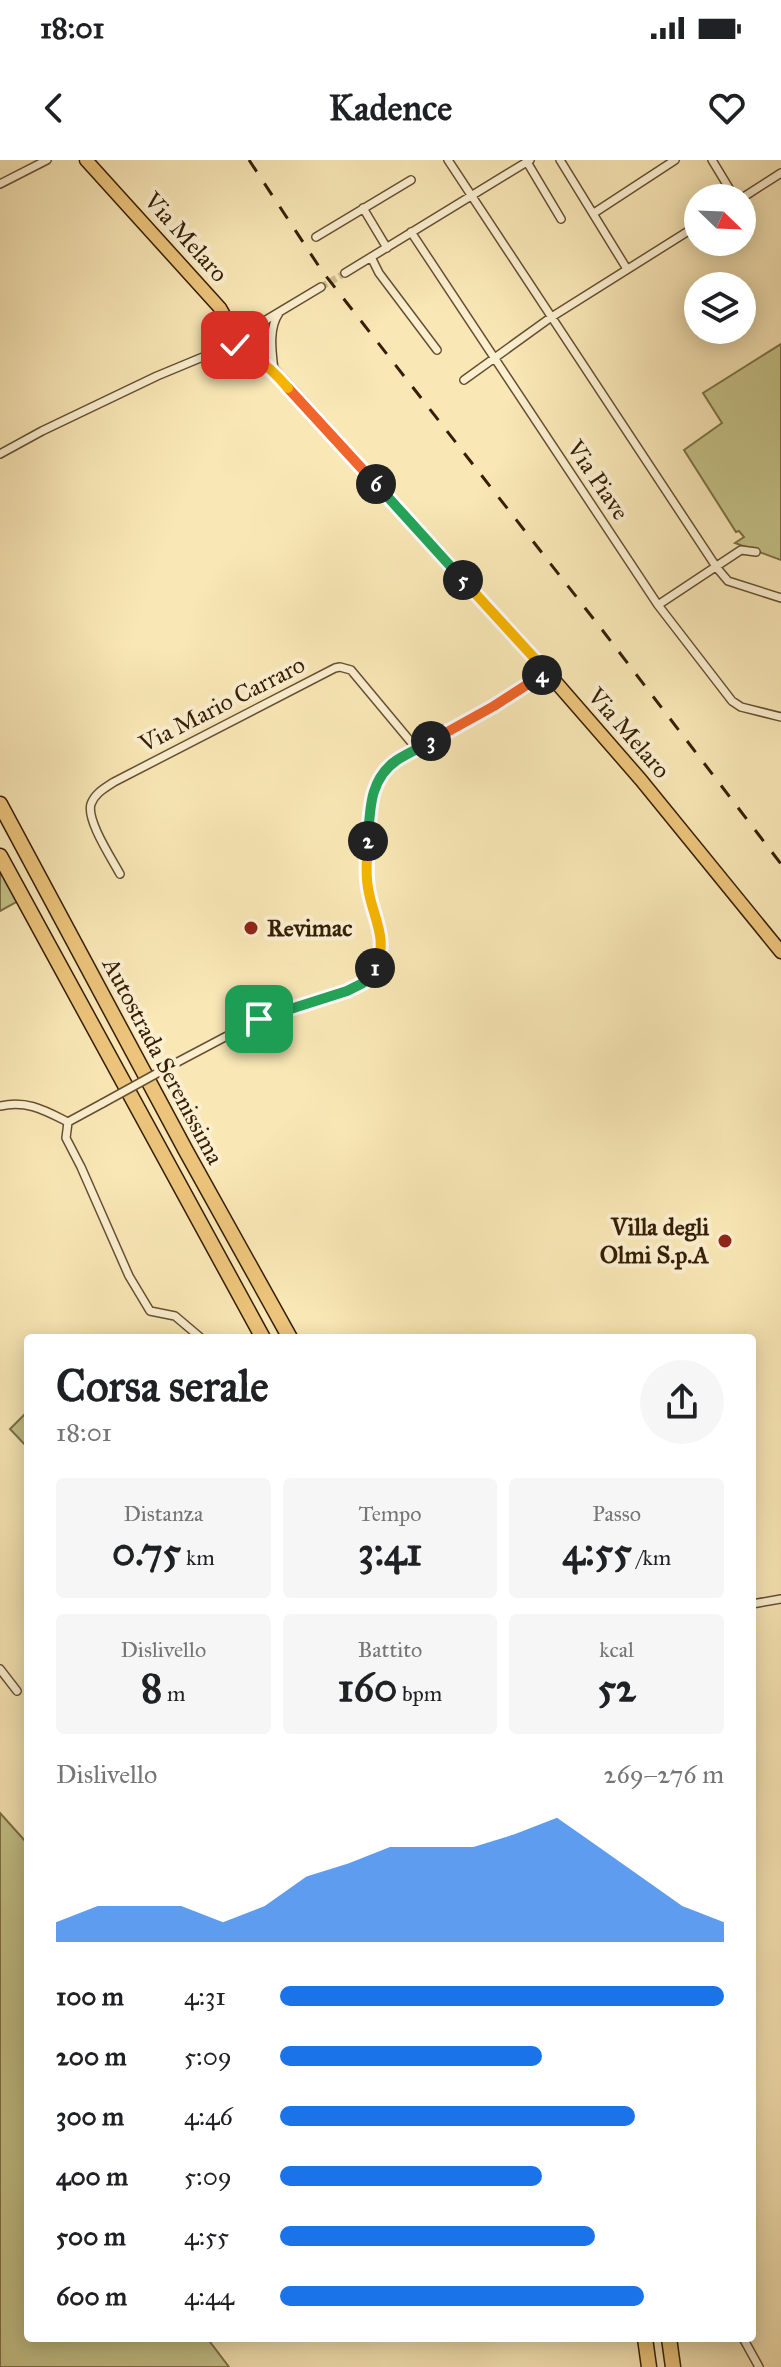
<!DOCTYPE html>
<html lang="it">
<head>
<meta charset="utf-8">
<style>
	:root { --surface:#fff; --page:#f6f6f6; --text:#202124; --muted:#757577; --accent:#1a73e8 }
	body { margin:0; font-family:"IM FELL Great Primer",serif; background:var(--page); color:var(--text); height:100vh; display:flex; flex-direction:column; font-size:30px; white-space:nowrap }
	* { box-sizing:border-box; margin:0 }
	p { font-size:26px; color:var(--muted) }
	.icon { flex:none; width:44px; height:44px; fill:none; stroke:currentColor; stroke-width:2; stroke-linecap:round; stroke-linejoin:round }
	.map { position:relative; flex:1; overflow:hidden }
	.details { position:absolute; left:24px; top:1174px; width:732px; height:1008px; display:flex; flex-direction:column; background:var(--surface); border-radius:8px; box-shadow:0 4px 20px #0003 }
	.details>* { flex:none }
	.needle { width:52px; rotate:113deg }
	.controls { position:absolute; left:684px; top:24px; display:grid; gap:16px }
	.controls a { display:grid; place-items:center; width:72px; height:72px; border-radius:50%; background:var(--surface); box-shadow:0 4px 20px #0003; font-size:40px }
	.pin { position:absolute; display:grid; place-items:center; width:68px; height:68px; color:#fff; margin:-34px; border-radius:16px; box-shadow:0 4px 12px #0006 }
	.km { position:absolute; width:40px; height:40px; margin:-20px; border-radius:50%; background:#222; color:#fff; font-size:22px; line-height:40px; text-align:center }
	.round { display:grid; place-items:center; flex:none; width:84px; height:84px; border-radius:42px; background:var(--page) }
	.headline { display:flex; align-items:center; justify-content:space-between; height:136px; padding:0 32px }
	h1 { font-size:44px; font-weight:700; line-height:60px }
	.metrics { display:grid; grid-template-columns:repeat(3,1fr); gap:12px; height:136px; padding:8px 32px }
	.metrics div { display:grid; align-content:center; border-radius:8px; background:var(--page); text-align:center }
	.metrics b { font-size:40px; font-weight:700 }
	.metrics small { font-size:22px; font-weight:400 }
	.metrics p { font-size:22px }
	.chart { height:224px; padding:16px 32px }
	.chart p { display:flex; justify-content:space-between }
	.chart svg { width:100%; height:144px; margin-top:8px; fill:var(--accent); opacity:.7 }
	ul { padding:0 32px; list-style:none; font-size:26px }
	li { display:grid; grid-template-columns:128px 96px 1fr; align-items:center; height:60px }
	li i { height:20px; border-radius:10px; background:var(--accent) }
	.status { display:flex; justify-content:space-between; align-items:center; height:56px; padding:0 40px; background:var(--surface); direction:ltr }
	.status svg { height:22px; fill:currentColor }
	header { display:flex; justify-content:space-between; align-items:center; height:104px; padding:0 32px; background:var(--surface); font-size:36px; font-weight:700 }
	.map>svg:first-child { display:block }
	.green { fill:#c5c389; stroke:#7d7047; stroke-width:2 }
	.lines { fill:none; stroke-linecap:round; stroke-linejoin:round }
	.minor-tunnel { stroke:#d2bf93; stroke-width:7; stroke-dasharray:7 3.5; stroke-linecap:butt }
	.minor-casing { stroke:#665031; stroke-width:10 }
	.primary-casing { stroke:#351e05; stroke-width:15 }
	.motorway-casing { stroke:#351e05; stroke-width:17 }
	.minor { stroke:#fbefd0; stroke-width:7 }
	.primary { stroke:#ecc47b; stroke-width:12 }
	.motorway { stroke:#ecc47b; stroke-width:14 }
	.rail { stroke:#351e05; stroke-width:3; stroke-dasharray:14 14; stroke-linecap:butt }
	.minor-bridge-casing { stroke:#665031; stroke-width:10; stroke-linecap:butt }
	.minor-bridge { stroke:#fbefd0; stroke-width:7 }
	.split-1-casing { stroke:#fff; stroke-width:16 }
	.split-2-casing { stroke:#fff; stroke-width:16 }
	.split-3-casing { stroke:#fff; stroke-width:16 }
	.split-4-casing { stroke:#fff; stroke-width:16 }
	.split-5-casing { stroke:#fff; stroke-width:16 }
	.split-6-casing { stroke:#fff; stroke-width:16 }
	.split-7-casing { stroke:#fff; stroke-width:16 }
	.split-8-casing { stroke:#fff; stroke-width:16 }
	.split-1 { stroke:#22a559; stroke-width:10 }
	.split-2 { stroke:#f5b400; stroke-width:10 }
	.split-3 { stroke:#22a559; stroke-width:10 }
	.split-4 { stroke:#f0652b; stroke-width:10 }
	.split-5 { stroke:#f5b400; stroke-width:10 }
	.split-6 { stroke:#22a559; stroke-width:10 }
	.split-7 { stroke:#f0652b; stroke-width:10 }
	.split-8 { stroke:#f5b400; stroke-width:10 }
	.poi-dot { fill:#8f2418; stroke:#fbefd0; stroke-width:3 }
	.labels { text-anchor:middle; dominant-baseline:central; stroke-width:8; stroke-linejoin:round; paint-order:stroke }
	.street-label { font-size:24px; fill:#351e05; stroke:#fbefd0 }
	.poi-label { font-size:24px; font-weight:bold; fill:#351e05; stroke:#fbefd0; text-anchor:start }
</style>
</head>
<body>
<div class="status"><b>18:01</b><svg viewBox="0 0 49 12"><path d="M0 12V9h3v3zM5 12V6h3v6zM10 12V3h3v9zM15 12V0h3v12zM26 1h20v11H26zM47 4h2v5h-2z"/></svg></div>
<header><svg class="icon" aria-label="back" viewBox="0 0 24 24"><path d="M15 5l-7 7 7 7"/></svg>Kadence<svg class="icon" aria-label="heart" viewBox="0 0 24 24"><path d="M12 20l-8-8c-3-5 5-10 8-4 3-6 11-1 8 4z"/></svg></header>
<div class="map">
<svg width="781" height="2207" viewBox="0 0 781 2207">
	<rect width="100%" height="100%" fill="#f9e7b6"/>
	<filter id="stains"><feTurbulence type="fractalNoise" baseFrequency=".0025" numOctaves="4"/><feColorMatrix values="0 0 0 0 .2 0 0 0 0 .09 0 0 0 0 .02 0 0 0 .5 -.17"/></filter>
	<radialGradient id="worn" r=".72"><stop offset=".6" stop-color="#630" stop-opacity="0"/><stop offset="1" stop-color="#630" stop-opacity=".3"/></radialGradient>
	<path class="green" d="M781 184V400L735 383 744 377 739 371 736 372 684 290 722 263 703 233Z
		M0 707 18 741 0 751Z
		M28 1251V1288L10 1269Z
		M0 1653 26 1682 28 1680V2178H207L229 2207H0Z"/>
	<g class="lines">
		<path class="minor-tunnel" d="M321 127 345 113"/>
		<g class="minor-casing">
			<path id="minor" d="M448 0 717 408 728 421 781 438
				M560 0 627 109
				M712 0 735 38
				M527 2 561 59
				M0 24 47 0
				M742 38 781 13
				M363 48 387 88
				M594 53 675 0
				M411 72 658 445 732 541 741 547 781 557
				M316 77 411 20
				M371 97 379 113 437 190
				M345 113 530 0
				M256 166 321 127
				M212 194 240 191
				M274 210C272 192 268 169 279 153
				M464 220 550 158 698 65
				M0 294 42 271 157 216 210 194 233 177
				M658 445 741 390 756 392
				M120 714C112 699 86 660 91 644 95 633 105 628 114 622L335 508 340 507 351 510 411 582 423 586
				M172 905 259 859 327 838 363 823 372 814 382 789 381 776 368 730 367 712 370 648 378 618 400 598 494 546 547 512
				M0 946C27 940 44 950 68 962L103 943
				M68 962 66 978 81 1007 129 1116 150 1151 175 1156 201 1178
				M752 1444 781 1439
				M0 1509 17 1531
				M743 2178 759 2207"/>
		</g>
		<g class="primary-casing">
			<path id="primary" d="M86 0 220 148 234 173
				M233 179a15 15 0 1 1 30 0a15 15 0 1 1-30 0Z
				M249 194 274 212 547 512 641 620 781 792"/>
		</g>
		<g class="motorway-casing">
			<path id="motorway" d="M0 644 186 991 290 1178
				M0 696 263 1178
				M645 2178 649 2207
				M669 2178 673 2207"/>
		</g>
		<use href="#minor" class="minor"/>
		<use href="#primary" class="primary"/>
		<use href="#motorway" class="motorway"/>
		<path class="rail" d="M249 0 322 111 603 471 781 704"/>
		<g class="minor-bridge-casing">
			<path id="minor-bridge" d="M103 943 172 905"/>
		</g>
		<use href="#minor-bridge" class="minor-bridge"/>
	</g>
	<g class="lines">
		<g class="split-1-casing">
			<path id="split-1" d="M259 859 347 831 363 823 375 808"/>
		</g>
		<g class="split-2-casing">
			<path id="split-2" d="M368 681C367 698 365 716 369 733 374 759 389 782 375 808"/>
		</g>
		<g class="split-3-casing">
			<path id="split-3" d="M368 681C370 650 369 619 397 600 408 593 420 588 431 581"/>
		</g>
		<g class="split-4-casing">
			<path id="split-4" d="M431 581 494 546 542 515"/>
		</g>
		<g class="split-5-casing">
			<path id="split-5" d="M463 420 547 512 542 515"/>
		</g>
		<g class="split-6-casing">
			<path id="split-6" d="M376 324 463 420"/>
		</g>
		<g class="split-7-casing">
			<path id="split-7" d="M288 228 376 324"/>
		</g>
		<g class="split-8-casing">
			<path id="split-8" d="M235 185C240 192 244 192 252 196 266 204 278 216 288 228"/>
		</g>
		<use href="#split-1" class="split-1"/>
		<use href="#split-2" class="split-2"/>
		<use href="#split-3" class="split-3"/>
		<use href="#split-4" class="split-4"/>
		<use href="#split-5" class="split-5"/>
		<use href="#split-6" class="split-6"/>
		<use href="#split-7" class="split-7"/>
		<use href="#split-8" class="split-8"/>
	</g>
	<g class="poi-dot">
		<circle cx="251" cy="768" r="8"/>
		<circle cx="725" cy="1081" r="8"/>
	</g>
	<g class="labels">
		<g class="street-label">
			<text transform="translate(186 77) rotate(48)">Via Melaro</text>
			<text transform="translate(598 320) rotate(56)">Via Piave</text>
			<text transform="translate(222 544) rotate(-27)">Via Mario Carraro</text>
			<text transform="translate(629 573) rotate(49)">Via Melaro</text>
			<text transform="translate(163 901) rotate(62)">Autostrada Serenissima</text>
		</g>
		<g class="poi-label">
			<text x="267" y="768">Revimac</text>
			<text x="709" y="1067" text-anchor="end">Villa degli<tspan x="709" dy="28">Olmi S.p.A</tspan></text>
		</g>
	</g>
	<rect width="100%" height="100%" filter="url(#stains)"/>
	<rect width="100%" height="100%" fill="url(#worn)"/>
</svg>
<div class="controls">
<a><svg class="needle" viewBox="-14 -14 28 28"><path d="M0-13l5 13h-10z" fill="#e53935"/><path d="M0 13l5-13h-10z" fill="#757577"/></svg></a>
<a><svg class="icon" aria-label="layers" viewBox="0 0 24 24"><path d="M12 4l9 5-9 5-9-5zM3 14l9 5 9-5"/></svg></a>
</div>
<div class="pin" style="left:259px;top:859px;background:#1e9e55"><svg class="icon" aria-label="arrive" viewBox="0 0 24 24"><path d="M6 21V4h12l-3 4 3 4H6"/></svg></div>
<div class="pin" style="left:235px;top:185px;background:#d93025"><svg class="icon" aria-label="check" viewBox="0 0 24 24"><path d="M5 12l5 5 9-10"/></svg></div>
<b class="km" style="left:375px;top:808px">1</b>
<b class="km" style="left:368px;top:681px">2</b>
<b class="km" style="left:431px;top:581px">3</b>
<b class="km" style="left:542px;top:515px">4</b>
<b class="km" style="left:463px;top:420px">5</b>
<b class="km" style="left:376px;top:324px">6</b>
<section class="details">
<div class="headline"><div><h1>Corsa serale</h1><p>18:01</p></div><a class="round"><svg class="icon" aria-label="share" viewBox="0 0 24 24"><path d="M12 15V3M7 8l5-5 5 5M5 13v7h14v-7"/></svg></a></div>
<div class="metrics">
<div><p>Distanza</p><b>0.75<small> km</small></b></div>
<div><p>Tempo</p><b>3:41</b></div>
<div><p>Passo</p><b>4:55<small> /km</small></b></div>
</div>
<div class="metrics">
<div><p>Dislivello</p><b>8<small> m</small></b></div>
<div><p>Battito</p><b>160<small> bpm</small></b></div>
<div><p>kcal</p><b>52</b></div>
</div>
<div class="chart"><p><span>Dislivello</span>269–276 m</p>
<svg viewBox="0 0 160 44" preserveAspectRatio="none"><path d="M0 44V38L10 33L20 33L30 33L40 38L50 33L60 24L70 20L80 15L90 15L100 15L110 11L120 6L130 15L140 24L150 33L160 38V44z"/></svg>
</div>
<ul>
<li><b>100 m</b>4:31<i style="width:100%"></i></li>
<li><b>200 m</b>5:09<i style="width:59%"></i></li>
<li><b>300 m</b>4:46<i style="width:80%"></i></li>
<li><b>400 m</b>5:09<i style="width:59%"></i></li>
<li><b>500 m</b>4:55<i style="width:71%"></i></li>
<li><b>600 m</b>4:44<i style="width:82%"></i></li>
</ul>
</section>
</div>
</body>
</html>
